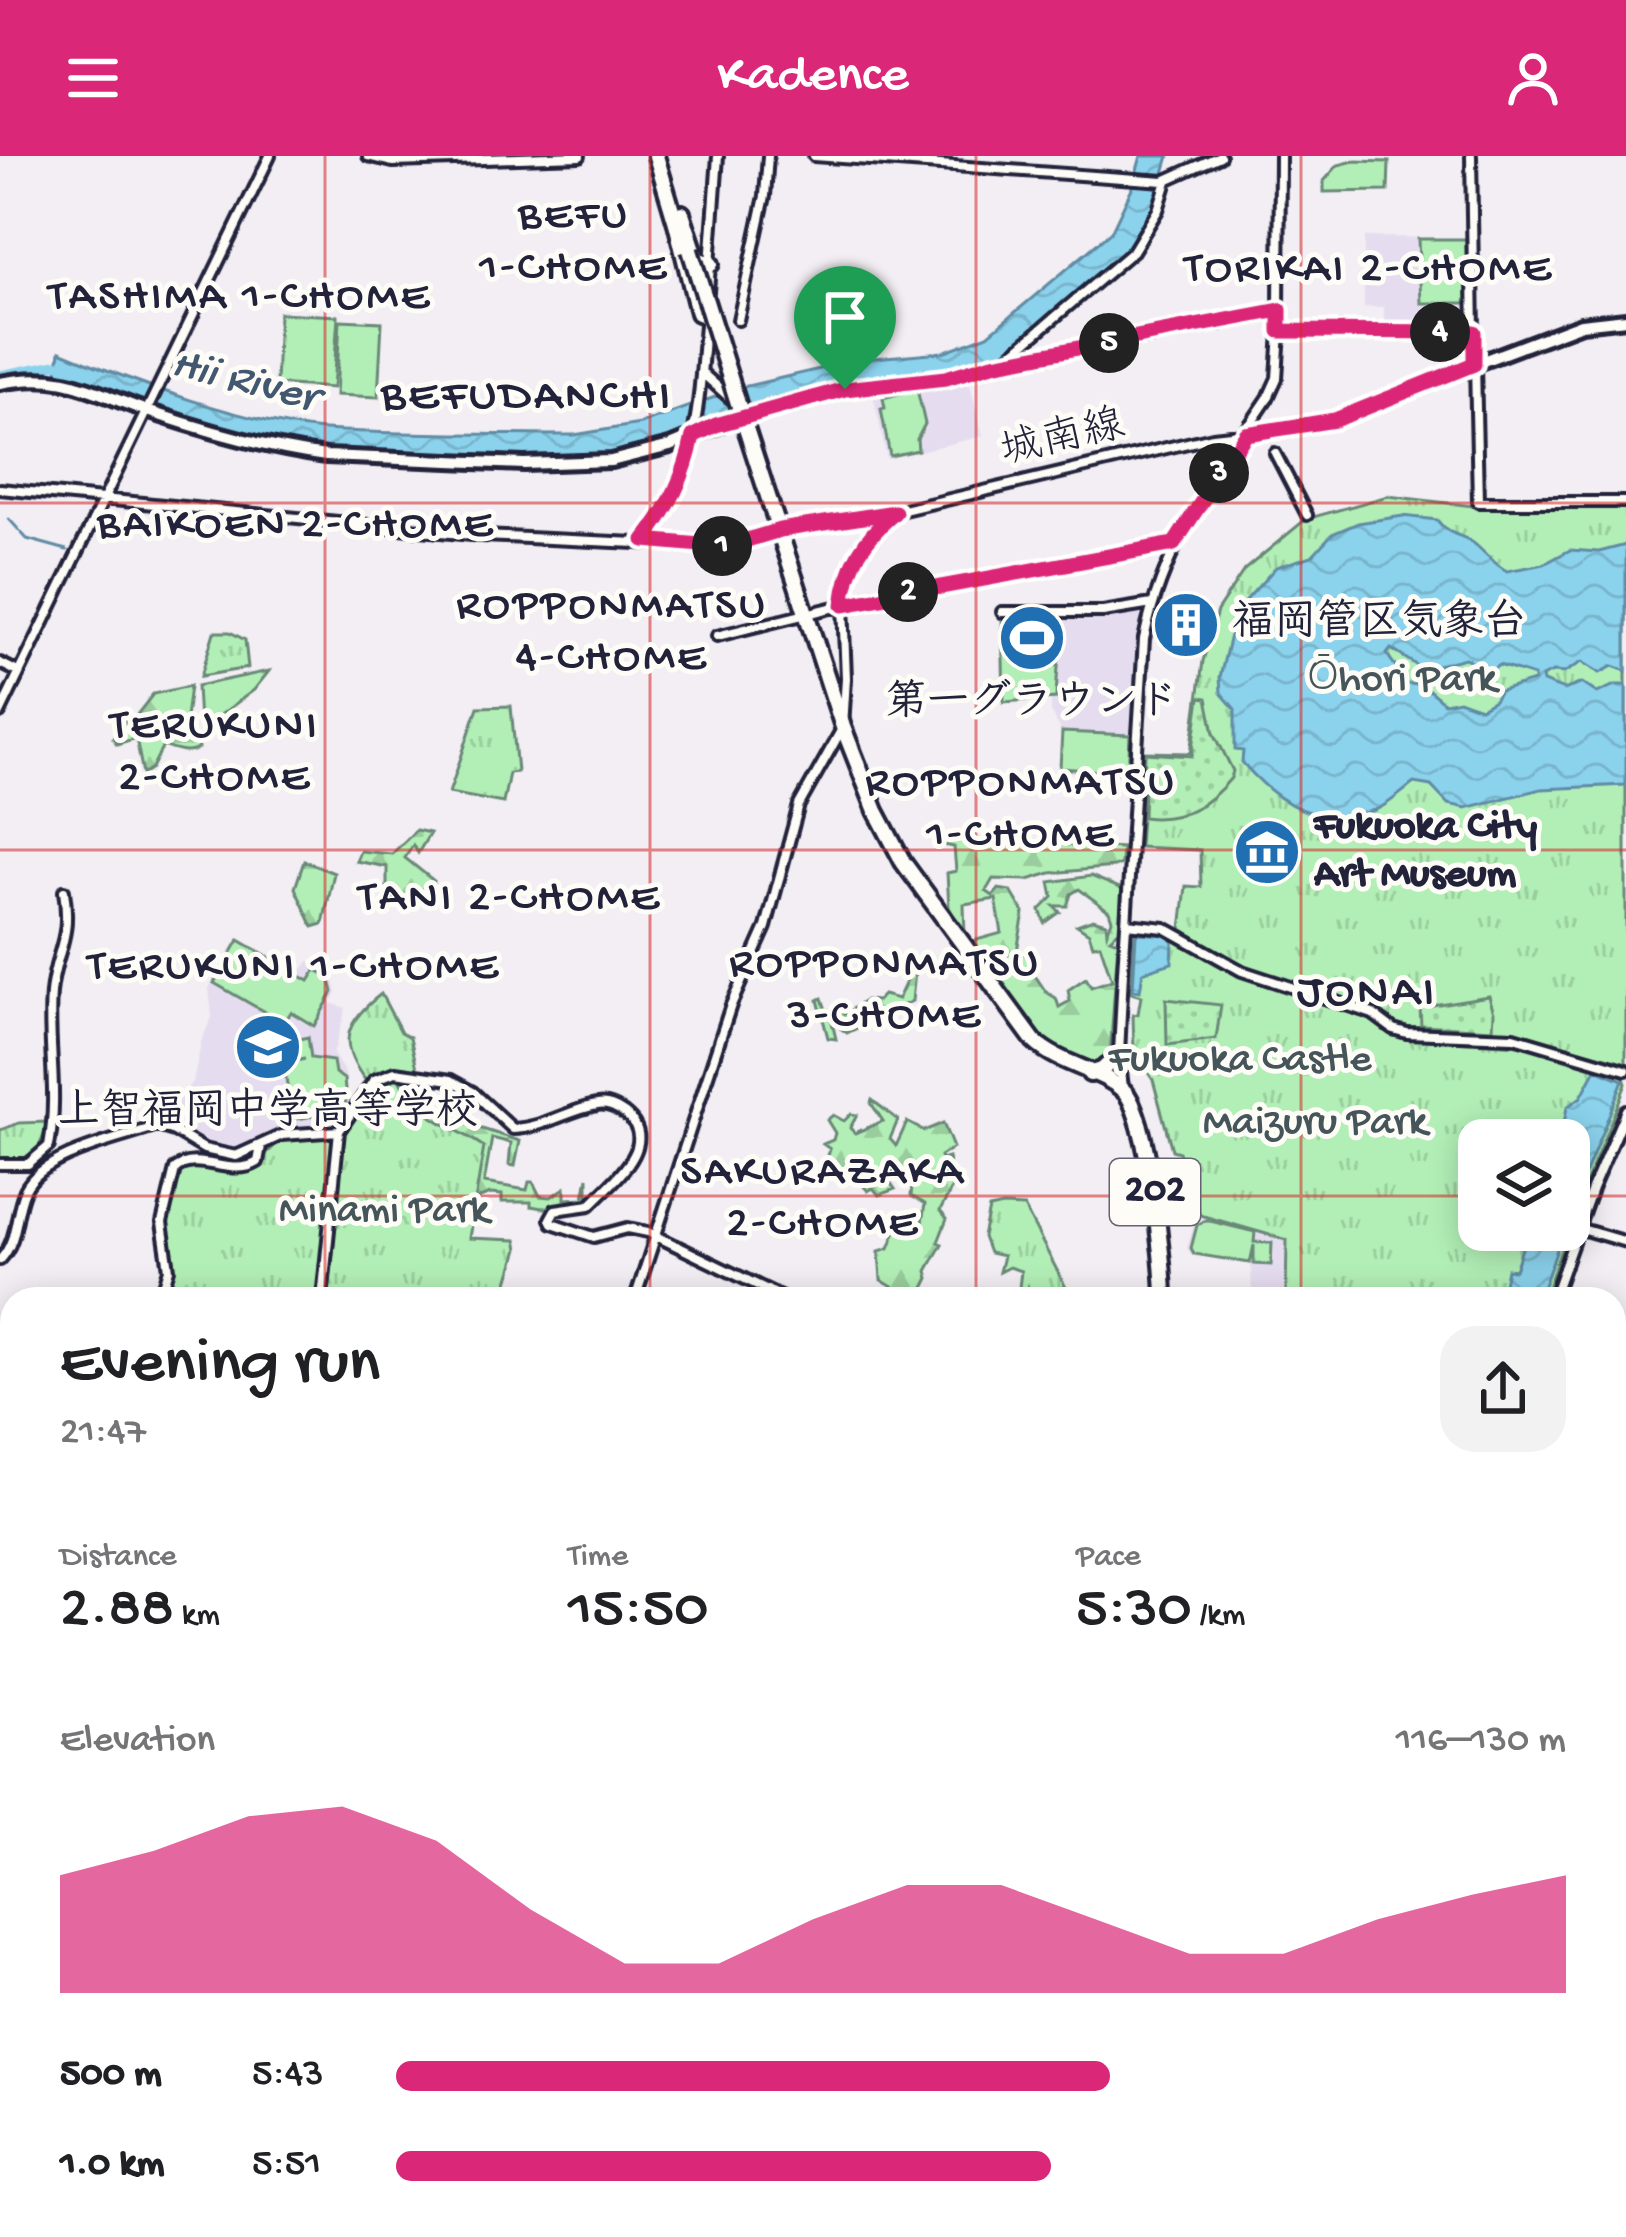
<!DOCTYPE html>
<html lang="en">
<head>
<meta charset="utf-8">
<style>
	:root { --surface:#fff; --page:#f2f2f2; --text:#202124; --muted:#757577; --accent:#db2777 }
	body { margin:0; font-family:"Gochi Hand","Klee One",sans-serif; background:var(--page); color:var(--text); height:100vh; display:flex; flex-direction:column; font-size:45px; white-space:nowrap }
	* { box-sizing:border-box; margin:0 }
	p { font-size:39px; color:var(--muted) }
	.icon { flex:none; width:66px; height:66px; fill:none; stroke:currentColor; stroke-width:2; stroke-linecap:round; stroke-linejoin:round }
	.map { position:relative; flex:1; overflow:hidden }
	.sheet { position:absolute; left:0px; top:1131px; width:1626px; height:951px; display:flex; flex-direction:column; background:var(--surface); border-radius:36px 36px 0 0; box-shadow:0 6px 30px #0003 }
	.sheet>* { flex:none }
	.controls { position:absolute; left:1458px; top:963px; display:grid; gap:24px }
	.controls a { display:grid; place-items:center; width:132px; height:132px; border-radius:24px; background:var(--surface); box-shadow:0 6px 30px #0003; font-size:60px }
	.pin { position:absolute; display:grid; place-items:center; width:102px; height:102px; color:#fff; margin:-123px -51px; border-radius:50% 50% 50% 0; rotate:-45deg; box-shadow:0 0 12px #0007 }
	.pin .icon { rotate:45deg }
	.km { position:absolute; width:60px; height:60px; margin:-30px; border-radius:50%; background:#222; color:#fff; font-size:33px; line-height:60px; text-align:center }
	.round { display:grid; place-items:center; flex:none; width:126px; height:126px; border-radius:36px; background:var(--page) }
	.headline { display:flex; align-items:center; justify-content:space-between; height:204px; padding:0 60px }
	h1 { font-size:66px; font-weight:600; line-height:90px }
	.metrics { display:grid; grid-template-columns:repeat(3,1fr); gap:18px; height:204px; padding:12px 60px }
	.metrics div { display:grid; align-content:center }
	.metrics b { font-size:60px; font-weight:600 }
	.metrics small { font-size:33px; font-weight:400 }
	.metrics p { font-size:33px }
	.chart { height:336px; padding:24px 60px }
	.chart p { display:flex; justify-content:space-between }
	.chart svg { width:100%; height:216px; margin-top:12px; fill:var(--accent); opacity:.7 }
	ul { padding:0 60px; list-style:none; font-size:39px }
	li { display:grid; grid-template-columns:192px 144px 1fr; align-items:center; height:90px }
	li i { height:30px; border-radius:15px; background:var(--accent) }
	header { display:flex; justify-content:space-between; align-items:center; height:156px; padding:0 60px; background:var(--accent); color:#fff; font-size:54px; font-weight:600 }
	.map>svg:first-child { display:block }
	.built { fill:#e5ddef }
	.grass { fill:#b2efb6; stroke:#6a8878; stroke-width:3 }
	.forest { fill:url(#forest-firs); stroke:#6a8878; stroke-width:3 }
	.park { fill:url(#park-tufts); stroke:#6a8878; stroke-width:3 }
	.garden { fill:url(#garden-dots); stroke:#6a8878; stroke-width:3 }
	.water { fill:url(#water-waves); stroke:#618ca5; stroke-width:3; fill-rule:evenodd }
	.lines { fill:none; stroke-linecap:round; stroke-linejoin:round }
	.stream { stroke:#618ca5; stroke-width:3 }
	.river { stroke:#8bd2ec; stroke-width:9 }
	.minor-casing { stroke:#22223b; stroke-width:16 }
	.major-casing { stroke:#22223b; stroke-width:20 }
	.highway-casing { stroke:#22223b; stroke-width:22 }
	.minor { stroke:#fdfcf7; stroke-width:8 }
	.major { stroke:#fdfcf7; stroke-width:10 }
	.highway { stroke:#fdfcf7; stroke-width:14 }
	.rail { stroke:#22223b; stroke-width:3; stroke-dasharray:18 9; stroke-linecap:butt }
	.highway-bridge-casing { stroke:#22223b; stroke-width:22; stroke-linecap:butt }
	.highway-bridge { stroke:#fdfcf7; stroke-width:14 }
	.route-casing { stroke:#fff; stroke-width:24 }
	.route { stroke:#db2777; stroke-width:15 }
	.grid { fill:none; stroke:#d62828; stroke-width:3; stroke-opacity:0.55 }
	.labels { text-anchor:middle; dominant-baseline:central; stroke-width:10; stroke-linejoin:round; paint-order:stroke }
	.shield { fill:#fdfcf7; stroke:#646373; stroke-width:3 }
	.shield-label { font-size:39px; font-weight:bold; fill:#22223b }
	.street-label { font-size:42px; fill:#22223b; stroke:#fdfcf7 }
	.poi-label { font-size:42px; font-weight:bold; fill:#22223b; stroke:#fdfcf7; text-anchor:start }
	.park-label { font-size:42px; fill:#46555a; stroke:#fdfcf7 }
	.neighbourhood-label { font-size:45px; letter-spacing:3px; fill:#22223b; stroke:#fdfcf7 }
	.water-label { font-size:45px; font-style:italic; fill:#425770; stroke:#fdfcf7 }
	.quarter-label { font-size:48px; letter-spacing:3px; fill:#22223b; stroke:#fdfcf7 }
</style>
</head>
<body>
<header><svg class="icon" aria-label="menu" viewBox="0 0 24 24"><path d="M4 6h16M4 12h16M4 18h16"/></svg>Kadence<svg class="icon" aria-label="person" viewBox="0 0 24 24"><circle cx="12" cy="8" r="4"/><path d="M4 21q1-7 8-7t8 7"/></svg></header>
<div class="map">
<svg width="1626" height="2081" viewBox="0 0 1626 2081">
	<defs>
		<pattern id="forest-firs" width="22" height="20" patternUnits="userSpaceOnUse" patternTransform="scale(3)"><rect width="22" height="20" fill="#b2efb6"/><path d="M5 1l3.5 6h-7zM16 11l3.5 6h-7z" fill="#99cd9d"/></pattern>
		<pattern id="park-tufts" width="24" height="20" patternUnits="userSpaceOnUse" patternTransform="scale(3)"><rect width="24" height="20" fill="#b2efb6"/><path d="M3 7l-1-3M5 7V3M7 7l1-3M15 17l-1-3M17 17v-4M19 17l1-3" fill="none" stroke="#99cd9d"/></pattern>
		<pattern id="garden-dots" width="8" height="8" patternUnits="userSpaceOnUse" patternTransform="scale(3)"><rect width="8" height="8" fill="#b2efb6"/><path d="M2 2h.1M6 6h.1" fill="none" stroke="#99cd9d" stroke-width="1.8" stroke-linecap="round"/></pattern>
		<pattern id="water-waves" width="16" height="10" patternUnits="userSpaceOnUse" patternTransform="scale(3)"><rect width="16" height="10" fill="#8bd2ec"/><path d="M0 5q4-4 8 0t8 0" fill="none" stroke="#78b4cb"/></pattern>
	</defs>
	<rect width="100%" height="100%" fill="#f2eef3"/>
	<filter id="ink" filterUnits="userSpaceOnUse"><feTurbulence type="fractalNoise" baseFrequency=".00833" numOctaves="2"/><feDisplacementMap in="SourceGraphic" scale="24" xChannelSelector="R" yChannelSelector="G"/><feConvolveMatrix kernelMatrix="1 2 1 2 8 2 1 2 1" color-interpolation-filters="sRGB"/></filter>
	<g filter="url(#ink)">
		<path class="built" d="M1364 81 1469 82 1470 172H1384V151H1364Z
			M968 220 983 280 887 303 872 234Z
			M1141 453 1128 617 1060 612 1062 576 1051 556V543L1004 546 1002 460 1102 459Z
			M238 782 296 814 304 812 309 805 332 818 337 837 331 847 346 852 333 898 345 917 348 947 343 956 334 968 322 974 281 975 244 994 211 991 168 969 166 951 193 926 202 883 212 861 209 832Z
			M1197 1058 1287 1083V1143H1252L1251 1109 1192 1099 1187 1092Z"/>
		<path class="grass" d="M1354 5 1389 6 1388 35 1324 36V25L1338 9Z
			M1418 83H1466L1467 147H1421Z
			M279 157 338 160 333 232 276 228Z
			M340 164 382 166 378 241 336 239Z
			M917 233 925 268 917 283 918 294 890 300 881 253 885 252 883 242Z
			M1061 459C1061 488 1057 513 1056 542L1004 546 1002 460Z
			M269 515 254 534 223 557 239 561 199 567 197 530Z
			M1062 576 1130 579 1128 617 1060 612Z
			M239 784 309 825 316 814 329 820 333 836 314 870 291 856 284 867 214 827Z
			M308 881 311 902 333 905 335 917 344 923 346 946 341 955 292 964 284 908 305 903 279 907 275 888Z
			M1206 1064 1255 1076 1254 1086 1272 1087 1271 1109 1254 1108V1089L1250 1107 1194 1098 1191 1092 1197 1069Z"/>
		<path class="forest" d="M190 530 186 562 199 592C188 600 175 594 163 590L152 612 143 618 136 582 117 588 113 582 128 561 136 560 153 538Z
			M416 674 430 677 418 697 413 689 405 702 434 725 431 734 417 733 401 749 387 745V711L356 705 360 695 392 698Z
			M944 682 1122 692 1121 708 1114 711 1051 717 1028 724 993 723 986 735 993 740 999 733 1011 735 1024 757 1017 795 1031 801V809L1019 815 1034 818 1046 836 1056 842 1059 851 1070 845 1068 834 1086 822 1091 831 1112 824 1100 788 1093 789 1089 777 1077 769 1093 763 1106 767 1107 776 1112 764 1109 755 1079 733 1071 738 1067 750H1054L1060 756 1045 767 1040 754 1053 741 1050 726 1091 720 1122 733 1120 774 1110 782 1118 785 1110 900 1092 911 1057 895 1043 883 969 786 1002 777 996 743 964 748 965 781 949 751 947 717 956 715 954 691 943 689Z
			M304 705 334 717 323 768 313 771 295 732Z
			M911 815 915 816 912 845 847 877 832 866 836 883 828 882 818 844 822 842 826 854 841 853 845 858 866 844 877 845 883 839 898 843Z
			M409 922 406 929 418 941 427 936V955L443 956 450 961 459 957 457 965 520 985 515 1010 509 1009 511 987 492 982 484 1027 527 1034 529 1026H533L540 1040 551 1041 565 1032V1043L584 1042 588 1021V1044C574 1053 547 1054 531 1050V1046H502V1039L490 1038 475 1044 344 978C356 948 376 922 409 922Z
			M872 944 898 964 890 983 896 990 907 966 924 975 943 967 953 992 940 1000 941 1004 948 1002 954 1028 940 1055 947 1063 938 1086 942 1088 927 1115 929 1122 924 1132 912 1143 881 1124 879 1095 889 1092 899 1067 921 1073 925 1048 911 1040 912 1030 900 1025V1018L894 1015 887 1022 895 1033 879 1039 873 1032 868 1035 855 1020 846 1021 836 1013V1006L827 1003 830 993 823 988 833 984 835 977 827 964 833 959 844 965 851 958 857 959 850 972 855 977 883 965 871 947Z"/>
		<path class="park" d="M1388 340 1482 351 1626 350V907L1527 879 1401 870 1371 851 1251 813 1181 773 1186 730 1201 731 1200 694 1139 691 1145 596 1191 597 1203 505 1217 455 1244 414 1306 363Z
			M230 476 245 484 248 512 201 520 214 476Z
			M511 550 517 616 509 617 503 647 449 637 478 551Z
			M1139 775 1172 780 1235 817 1363 860 1401 882 1521 889 1623 918 1626 928 1569 1070V984H1479V1074H1568L1544 1143H1286L1287 1084 1200 1059 1179 996 1172 994 1153 924 1134 896 1133 859 1138 858 1141 840 1131 837 1135 777Z
			M381 838 401 876 410 881 417 912 382 914 366 925C337 888 344 867 381 838Z
			M393 922H398C422 967 448 965 484 991L469 1082 516 1084 518 1093 503 1143H164L172 1109 166 1066 180 1015 193 1008 249 1014 281 984 344 978 371 934Z
			M47 966C42 994 31 1007 0 1005V974L19 967Z
			M1002 1050 1024 1051 1072 1143H1031L1028 1132 1025 1143H1002L1019 1132 1021 1115 1009 1111 999 1116 1003 1100 989 1097 983 1081 989 1053Z"/>
		<path class="garden" d="M1200 541 1207 542 1214 577 1233 615 1231 622C1208 650 1180 666 1143 661L1145 597 1192 600Z
			M1489 840 1494 856 1493 873 1421 869 1420 851Z
			M1166 843 1221 849 1216 883 1167 889Z"/>
		<path class="water" d="M1141 0H1169L1150 65 1128 97 1095 122 1025 186 998 203 944 221 866 225 644 296 564 306 354 299 253 285 57 217 60 195C131 225 248 269 325 274 407 279 491 278 574 279L640 268 743 231 862 203 943 196 988 179 1111 76 1132 32Z
			M1403 360 1437 364C1450 382 1464 377 1477 390 1487 399 1494 408 1507 415L1544 408 1570 394 1599 396 1626 389V515L1613 510 1600 517 1582 506 1564 517 1553 516 1542 521 1543 526 1564 534 1582 527 1597 537 1615 529H1626V629L1541 633 1466 652 1448 648 1431 630 1414 627C1403 635 1387 650 1375 654 1318 672 1280 650 1242 606L1243 595 1235 594V553L1221 537 1220 521 1232 471 1248 442 1276 411 1312 400 1332 378 1358 367ZM1391 493 1422 513 1465 502 1469 504 1472 517H1488L1499 509 1534 520V525L1500 535 1494 544 1480 552 1459 544 1444 547 1423 529 1407 528 1387 498Z
			M1140 777 1165 779 1173 785 1172 807 1143 816 1140 835 1133 834 1136 778Z
			M1596 913 1623 924 1569 1059V984H1561L1567 951 1581 941Z
			M1528 1074H1564L1539 1143H1501L1507 1113 1515 1114Z"/>
		<g class="lines">
			<path class="stream" d="M9 363 27 383 67 394"/>
			<path class="river" d="M0 219 56 208 65 211"/>
			<g class="minor-casing">
				<path id="minor" d="M368 0 393 6 580 0
					M814 0 1164 25 1220 0
					M1471 0 1474 176
					M708 136 718 0
					M1279 155 1280 0
					M738 164 765 40 768 0
					M1007 202 1133 95 1158 54 1167 25
					M701 216 730 242
					M1275 297 1307 359
					M0 333 482 380 724 391 780 374 895 356 1213 281 1313 270 1475 208 1478 346H1626
					M644 384C701 310 698 246 706 157
					M1002 456H1103L1152 448
					M717 480 843 449 1174 388
					M0 507 18 516
					M0 557 270 0
					M1127 768 1165 772 1242 815 1373 858 1393 873 1407 877 1514 881 1626 914
					M1123 932 1119 898 1123 816 1144 483C1164 388 1215 321 1268 242L1277 222 1280 175
					M0 1008H28L49 990C59 935 47 890 51 837 55 794 72 786 64 735
					M1578 1072 1626 1086
					M0 1104C19 1083 14 1059 25 1034 42 998 121 983 158 970L174 975 204 993 236 1000 282 979 339 975
					M160 1143 169 1113 162 1067 175 1013C198 994 231 1023 258 1006L261 990
					M322 1143 339 975 374 924 395 916 451 924 473 936 513 973C544 972 568 954 597 949 607 947 615 951 624 957 663 987 613 1025 590 1049L555 1054 550 1063 552 1067 594 1081 628 1072 648 1076 786 1143
					M635 1143 731 849 766 771 799 649 843 571 846 522 843 449 852 406 865 383 894 357
					M1553 1143 1592 1033 1626 954
					M1626 1253 1622 1282 1616 1466 1626 1660
					M1614 1285 1626 1223
					M1614 1600 1626 1785
					M0 1807 12 1834
					M1614 1844 1626 1843
					M0 1877 12 1872
					M0 2006 12 2004
					M94 2070 96 2081
					M347 2070 356 2081
					M612 2070 618 2081
					M876 2070 913 2081
					M1594 2070 1595 2081
					M539 2080 615 2076
					M741 2081 767 2070
					M818 2081 821 2070"/>
			</g>
			<g class="major-casing">
				<path id="major" d="M0 227C68 214 92 237 153 257 210 276 267 292 326 300L524 308 611 305 670 290 740 261 845 233 946 222 993 208 1279 155 1280 175 1474 176 1475 208 1581 168 1626 163
					M0 1724 12 1745
					M1614 2052 1626 2051
					M1614 2065 1626 2063
					M138 2070 139 2081
					M314 2081 328 2070
					M1446 2081 1482 2070
					M1495 2081 1574 2070"/>
			</g>
			<g class="highway-casing">
				<path id="highway" d="M656 0 678 74
					M682 57 697 103 711 108
					M676 67 698 157 706 160
					M741 257 843 571 876 655 903 706 1034 885C1061 910 1100 913 1123 934 1148 955 1164 1107 1164 1143
					M1090 918 1102 914 1119 898
					M1267 2070 1270 2081"/>
			</g>
			<use href="#minor" class="minor"/>
			<use href="#major" class="major"/>
			<use href="#highway" class="highway"/>
			<path class="rail" d="M500 2081 609 2071 722 2081
				M1383 2081 1406 2070"/>
			<g class="highway-bridge-casing">
				<path id="highway-bridge" d="M690 94 741 257"/>
			</g>
			<use href="#highway-bridge" class="highway-bridge"/>
		</g>
	</g>
	<g class="lines" filter="url(#ink)">
		<g class="route-casing">
			<path id="route" d="M1280 154V175L1474 176V208L1335 264 1246 278 1174 388 843 449C848 406 864 383 895 356L780 374 724 391 644 384C669 352 685 321 693 280L716 269 845 233 946 222 993 208Z"/>
		</g>
		<use href="#route" class="route"/>
	</g>
	<path class="grid" d="M325 0V1143M650 0V1143M976 0V1143M1301 0V1143M0 347H1626M0 694H1626M0 1040H1479M1569 1040H1626M0 1387H12M1614 1387H1626M0 1734H12M1614 1734H1626M325 2070V2081M650 2070V2081M976 2070V2081M1301 2070V2081"/>
	<defs>
		<g id="building-disc" transform="scale(3.45)"><circle r="9.5" fill="#1f6fb2" stroke="#fdfcf7"/><path d="M-4-6H4V6H1V3H-1V6H-4ZM-2.5-4.3h1.7v1.8h-1.7ZM.8-4.3h1.7v1.8H.8ZM-2.5-1h1.7V.8h-1.7ZM.8-1h1.7V.8H.8Z" fill="#fff"/></g>
		<g id="stadium-disc" transform="scale(3.45)"><circle r="9.5" fill="#1f6fb2" stroke="#fdfcf7"/><path d="M0-5a6.5 5 0 1 0 0 10a6.5 5 0 1 0 0-10ZM-3.5-1.8h7v3.6h-7Z" fill="#fff"/></g>
		<g id="museum-disc" transform="scale(3.45)"><circle r="9.5" fill="#1f6fb2" stroke="#fdfcf7"/><path d="M0-6L6-3V-2H-6V-3ZM-5-1h2V3h-2ZM-1-1h2V3h-2ZM3-1h2V3H3ZM-6 4H6V6H-6Z" fill="#fff"/></g>
		<g id="school-disc" transform="scale(3.45)"><circle r="9.5" fill="#1f6fb2" stroke="#fdfcf7"/><path d="M0-5L7-2L0 1L-7-2ZM-4 1L0 2.5L4 1V4Q0 6-4 4Z" fill="#fff"/></g>
	</defs>
	<g fill-rule="evenodd">
		<use href="#building-disc" x="1186" y="469"/>
		<use href="#stadium-disc" x="1032" y="482"/>
		<use href="#museum-disc" x="1267" y="696"/>
		<use href="#school-disc" x="268" y="891"/>
	</g>
	<g class="labels">
		<rect class="shield" x="1110" y="1003" width="90" height="66" rx="9"/>
		<g class="shield-label">
			<text x="1155" y="1036">202</text>
		</g>
		<g class="street-label">
			<text transform="translate(1063 285) rotate(-13)">城南線</text>
		</g>
		<g class="poi-label">
			<text x="1232" y="469">福岡管区気象台</text>
			<text x="1032" y="549" text-anchor="middle">第一グラウンド</text>
			<text x="1314" y="672">Fukuoka City<tspan x="1314" dy="48">Art Museum</tspan></text>
			<text x="268" y="958" text-anchor="middle">上智福岡中学高等学校</text>
		</g>
		<g class="park-label">
			<text x="1402" y="525">Ōhori Park</text>
			<text x="1240" y="905">Fukuoka Castle</text>
			<text x="1315" y="968">Maizuru Park</text>
			<text x="384" y="1056">Minami Park</text>
		</g>
		<g class="neighbourhood-label">
			<text x="574" y="61">BEFU<tspan x="574" dy="52">1-CHOME</tspan></text>
			<text x="1369" y="114">TORIKAI 2-CHOME</text>
			<text x="240" y="142">TASHIMA 1-CHOME</text>
			<text x="296" y="370">BAIKOEN 2-CHOME</text>
			<text x="612" y="451">ROPPONMATSU<tspan x="612" dy="52">4-CHOME</tspan></text>
			<text x="215" y="571">TERUKUNI<tspan x="215" dy="52">2-CHOME</tspan></text>
			<text x="1021" y="628">ROPPONMATSU<tspan x="1021" dy="52">1-CHOME</tspan></text>
			<text x="510" y="743">TANI 2-CHOME</text>
			<text x="885" y="809">ROPPONMATSU<tspan x="885" dy="52">3-CHOME</tspan></text>
			<text x="294" y="812">TERUKUNI 1-CHOME</text>
			<text x="823" y="1017">SAKURAZAKA<tspan x="823" dy="52">2-CHOME</tspan></text>
		</g>
		<g class="water-label">
			<text transform="translate(244 227) rotate(14)">Hii River</text>
		</g>
		<g class="quarter-label">
			<text x="527" y="242">BEFUDANCHI</text>
			<text x="1367" y="838">JONAI</text>
		</g>
	</g>
</svg>
<div class="controls">
<a><svg class="icon" aria-label="layers" viewBox="0 0 24 24"><path d="M12 4l9 5-9 5-9-5zM3 14l9 5 9-5"/></svg></a>
</div>
<div class="pin" style="left:845px;top:233px;background:#1e9e55"><svg class="icon" aria-label="arrive" viewBox="0 0 24 24"><path d="M6 21V4h12l-3 4 3 4H6"/></svg></div>
<b class="km" style="left:722px;top:390px">1</b>
<b class="km" style="left:908px;top:436px">2</b>
<b class="km" style="left:1219px;top:317px">3</b>
<b class="km" style="left:1440px;top:176px">4</b>
<b class="km" style="left:1109px;top:187px">5</b>
<section class="sheet">
<div class="headline"><div><h1>Evening run</h1><p>21:47</p></div><a class="round"><svg class="icon" aria-label="share" viewBox="0 0 24 24"><path d="M12 15V3M7 8l5-5 5 5M5 13v7h14v-7"/></svg></a></div>
<div class="metrics">
<div><p>Distance</p><b>2.88<small> km</small></b></div>
<div><p>Time</p><b>15:50</b></div>
<div><p>Pace</p><b>5:30<small> /km</small></b></div>
</div>
<div class="chart"><p><span>Elevation</span>116–130 m</p>
<svg viewBox="0 0 160 44" preserveAspectRatio="none"><path d="M0 44V20L10 15L20 8L30 6L40 13L50 27L60 38L70 38L80 29L90 22L100 22L110 29L120 36L130 36L140 29L150 24L160 20V44z"/></svg>
</div>
<ul>
<li><b>500 m</b>5:43<i style="width:61%"></i></li>
<li><b>1.0 km</b>5:51<i style="width:56%"></i></li>
</ul>
</section>
</div>
</body>
</html>
